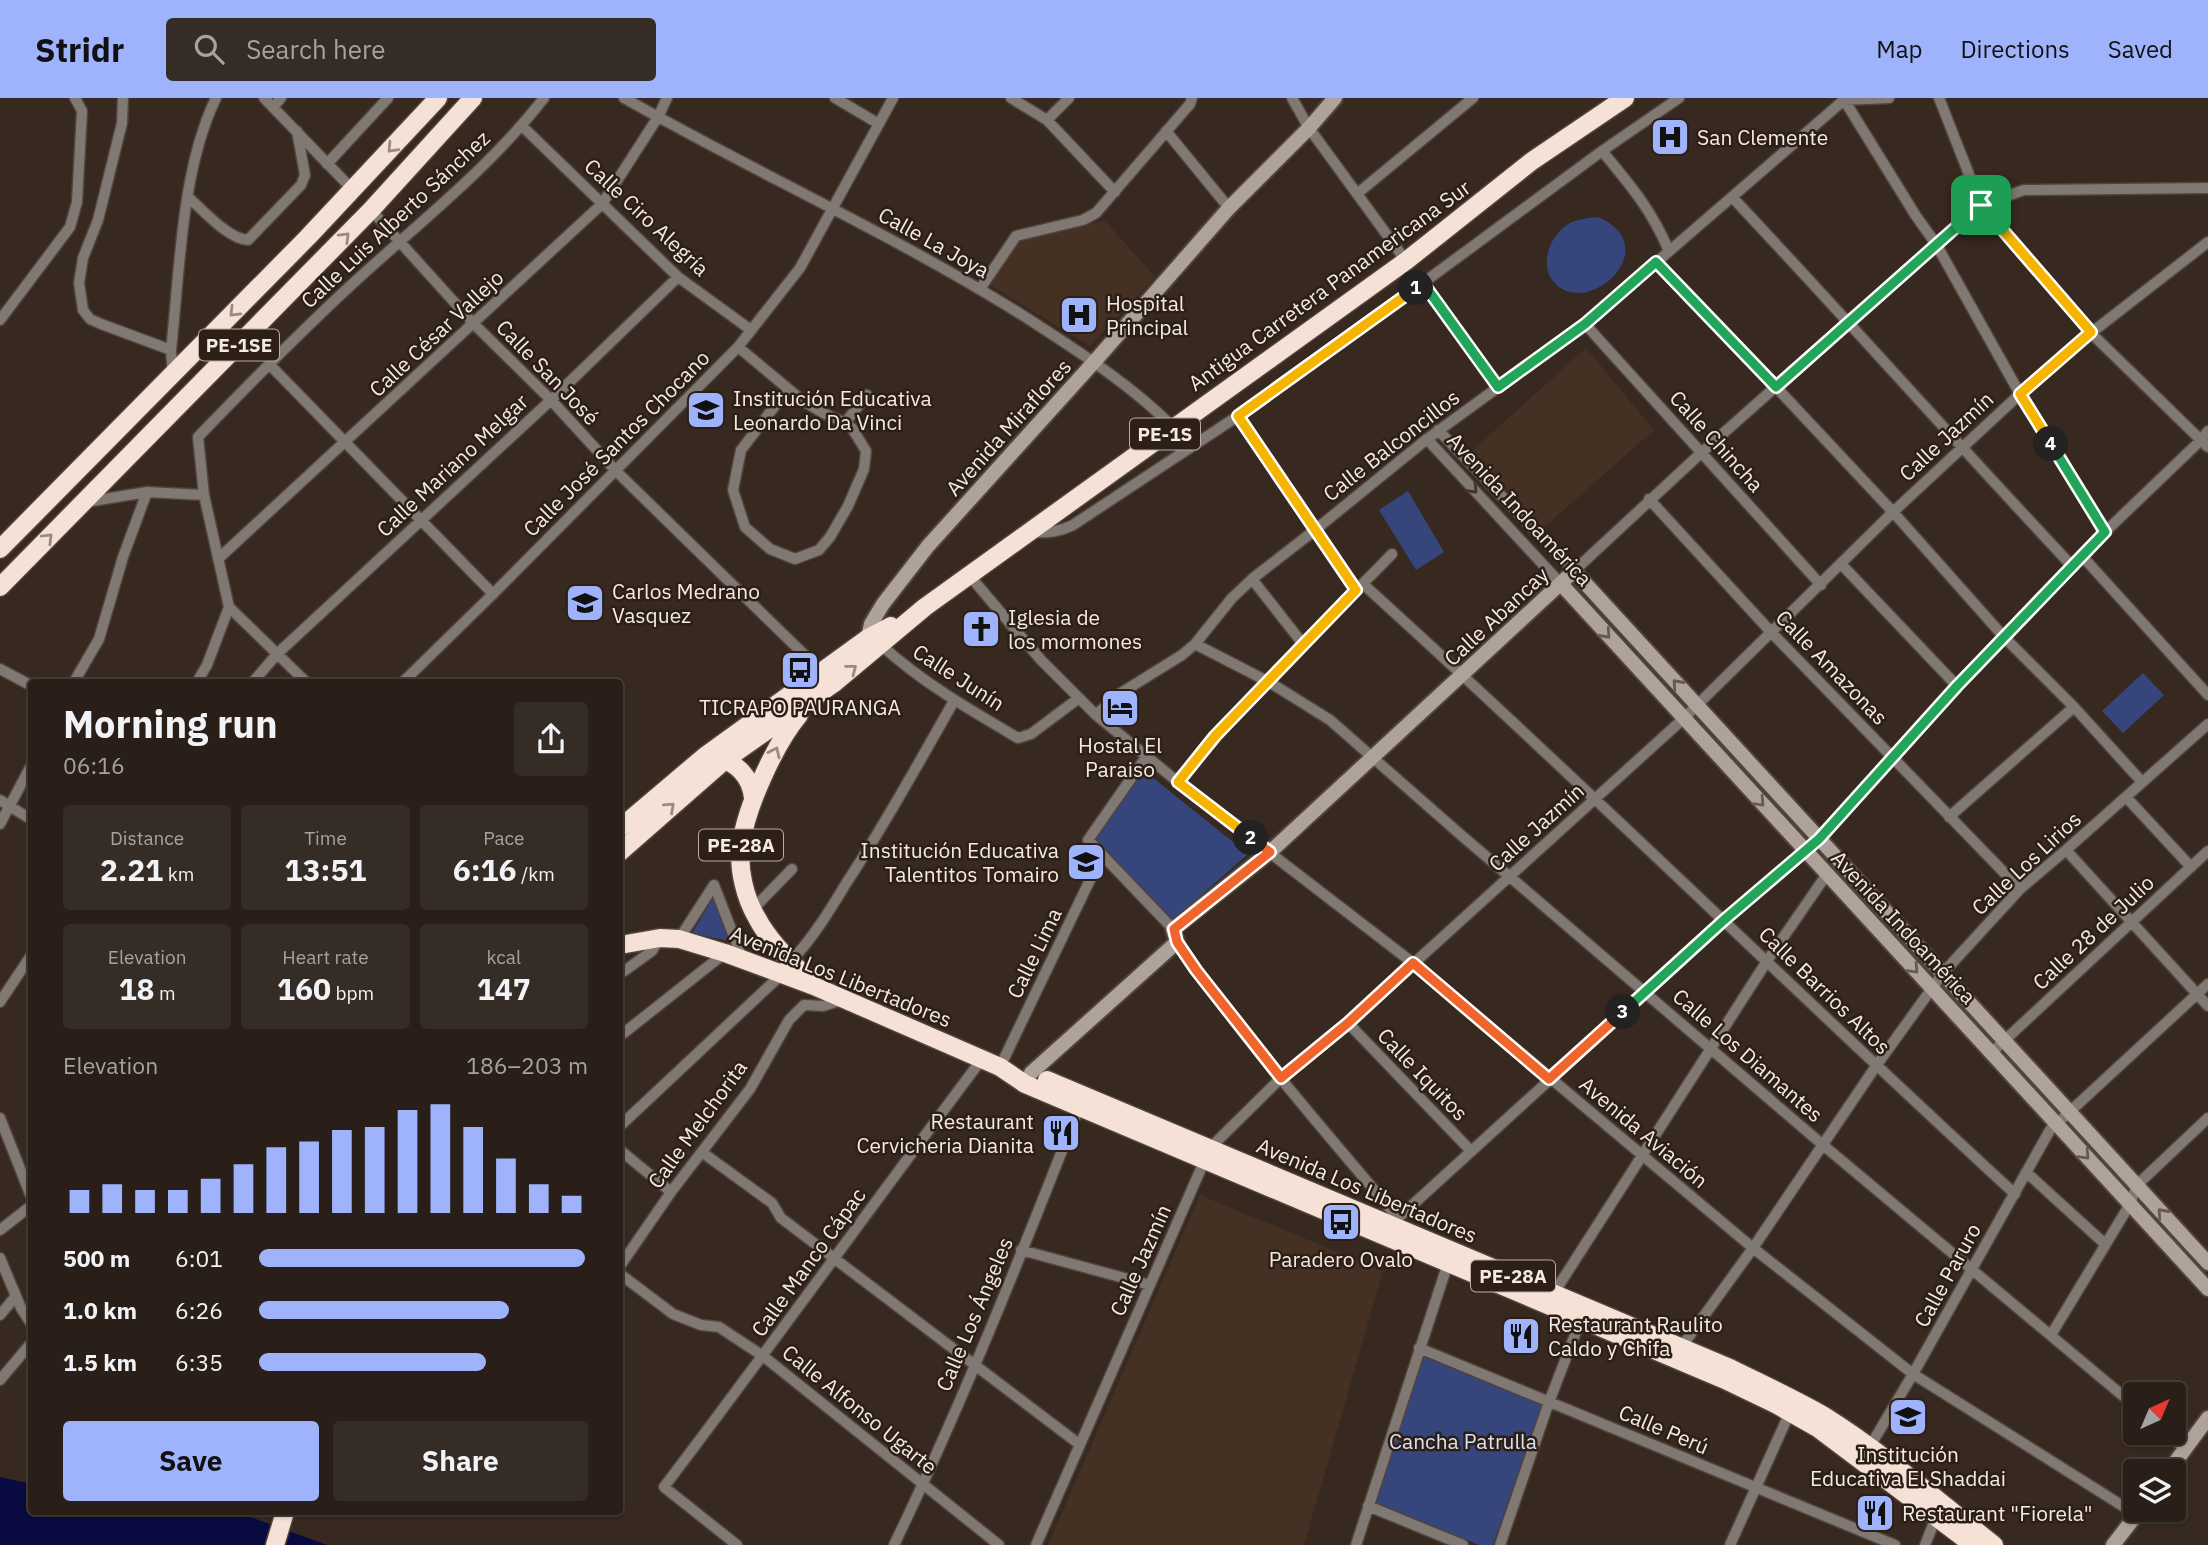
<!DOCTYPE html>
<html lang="en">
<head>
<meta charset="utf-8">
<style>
	:root { --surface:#291f18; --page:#352c25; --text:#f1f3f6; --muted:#a5a2a2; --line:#453d37; --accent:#9fb3fd }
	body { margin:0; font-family:"IBM Plex Sans",sans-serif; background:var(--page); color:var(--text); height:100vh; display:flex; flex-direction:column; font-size:26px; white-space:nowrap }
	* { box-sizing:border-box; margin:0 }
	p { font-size:23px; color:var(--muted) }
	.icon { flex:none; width:38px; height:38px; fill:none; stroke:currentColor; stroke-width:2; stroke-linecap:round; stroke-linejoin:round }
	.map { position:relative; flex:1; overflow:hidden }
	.details { position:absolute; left:28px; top:581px; width:595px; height:836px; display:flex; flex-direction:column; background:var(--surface); border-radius:7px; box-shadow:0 2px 5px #0004,0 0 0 2px var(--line) }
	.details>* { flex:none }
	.needle { width:46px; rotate:44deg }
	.fabs { position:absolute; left:2123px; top:1284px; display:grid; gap:14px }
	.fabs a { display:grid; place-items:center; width:63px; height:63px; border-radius:7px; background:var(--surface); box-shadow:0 2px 5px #0004,0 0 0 2px var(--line); font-size:35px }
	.pin { position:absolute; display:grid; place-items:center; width:60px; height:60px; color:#fff; margin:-30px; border-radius:14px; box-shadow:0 4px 10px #0006 }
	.km { position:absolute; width:35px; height:35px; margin:-18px; border-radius:50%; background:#222; color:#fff; font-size:19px; line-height:35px; text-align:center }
	.round { display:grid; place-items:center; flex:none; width:74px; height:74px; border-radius:7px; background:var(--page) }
	.summary { display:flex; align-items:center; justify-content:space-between; height:119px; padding:0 35px }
	h1 { font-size:38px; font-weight:700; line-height:52px }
	.figures { display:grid; grid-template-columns:repeat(3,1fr); gap:10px; height:119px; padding:7px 35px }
	.figures div { display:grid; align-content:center; border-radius:7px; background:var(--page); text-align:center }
	.figures b { font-size:30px; font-weight:700 }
	.figures small { font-size:19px; font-weight:400 }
	.figures p { font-size:19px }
	.chart { height:196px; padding:14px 35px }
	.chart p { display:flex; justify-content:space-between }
	.chart svg { width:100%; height:126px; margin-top:7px; stroke:var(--accent); stroke-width:6 }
	.button { display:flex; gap:14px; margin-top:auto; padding:14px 35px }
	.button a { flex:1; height:80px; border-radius:7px; background:var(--accent); color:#111; font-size:28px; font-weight:700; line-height:80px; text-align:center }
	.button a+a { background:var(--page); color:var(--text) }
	ul { padding:0 35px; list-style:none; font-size:23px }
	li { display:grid; grid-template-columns:112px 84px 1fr; align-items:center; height:52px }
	li i { height:18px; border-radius:9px; background:var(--accent) }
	header { display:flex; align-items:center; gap:42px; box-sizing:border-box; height:98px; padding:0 35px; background:var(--accent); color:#111 }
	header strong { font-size:33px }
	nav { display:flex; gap:38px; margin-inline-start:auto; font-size:24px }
	.search { width:490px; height:63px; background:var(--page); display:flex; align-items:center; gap:18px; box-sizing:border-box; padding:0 24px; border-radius:7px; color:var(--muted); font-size:26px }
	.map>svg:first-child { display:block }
	.built { fill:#453124 }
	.green { fill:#37457d }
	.water { fill:#090a40 }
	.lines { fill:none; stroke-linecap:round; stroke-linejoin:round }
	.street-casing { stroke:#51443b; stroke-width:13 }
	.secondary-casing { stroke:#51443b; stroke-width:18 }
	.highway-casing { stroke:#51443b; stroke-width:21 }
	.street { stroke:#807873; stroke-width:10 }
	.secondary { stroke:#afa29b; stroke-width:14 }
	.highway { stroke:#f5e1d5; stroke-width:18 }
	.oneway { stroke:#9b8a7f }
	.oneway2 { stroke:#42352d }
	.oneway3 { stroke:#685a52 }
	.split-1-casing { stroke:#fff; stroke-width:14 }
	.split-2-casing { stroke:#fff; stroke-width:14 }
	.split-3-casing { stroke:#fff; stroke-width:14 }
	.split-4-casing { stroke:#fff; stroke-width:14 }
	.split-5-casing { stroke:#fff; stroke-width:14 }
	.split-1 { stroke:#22a559; stroke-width:9 }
	.split-2 { stroke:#f5b400; stroke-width:9 }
	.split-3 { stroke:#f0652b; stroke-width:9 }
	.split-4 { stroke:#22a559; stroke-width:9 }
	.split-5 { stroke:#f5b400; stroke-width:9 }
	.labels { text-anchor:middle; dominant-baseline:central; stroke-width:5; stroke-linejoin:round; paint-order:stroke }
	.shield { fill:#2d1f16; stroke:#b8ada6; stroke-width:2 }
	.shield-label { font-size:19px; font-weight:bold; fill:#f4eae4 }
	.poi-label { font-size:21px; fill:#f4eae4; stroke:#2d1f16; text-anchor:start }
	.street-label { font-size:21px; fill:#f4eae4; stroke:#2d1f16 }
	.park-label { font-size:21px; fill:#dae0f3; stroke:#2d1f16 }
</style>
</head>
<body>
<header>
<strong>Stridr</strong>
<div class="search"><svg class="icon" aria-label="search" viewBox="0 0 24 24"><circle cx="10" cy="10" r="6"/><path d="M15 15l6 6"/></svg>Search here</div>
<nav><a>Map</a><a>Directions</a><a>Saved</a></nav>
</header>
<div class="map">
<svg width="2208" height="1447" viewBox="0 0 2208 1447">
	<rect width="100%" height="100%" fill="#372920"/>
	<path class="built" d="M1105 123 1155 179 1090 248 987 185 1020 133Z
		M1586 250 1654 332 1542 431 1472 353Z
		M1200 1097 1383 1173 1304 1447H1048Z"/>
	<path class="green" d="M1598 119C1668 149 1586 224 1553 183 1538 164 1552 133 1572 124 1580 121 1589 120 1598 119Z
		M1408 393 1444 454 1416 472 1379 412Z
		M2143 575 2164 597 2123 635 2102 613Z
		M1142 671 1248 756 1173 822 1095 741Z
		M713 800 729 843 692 835Z
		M1424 1259 1542 1307 1493 1447H1479L1375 1405Z"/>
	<path class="water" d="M0 1379 31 1386 32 1414H237L327 1447H0Z"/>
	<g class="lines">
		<g class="street-casing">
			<path id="street" d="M123 0 122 25 98 122 83 160 79 185 83 212 90 221 101 226 171 252
				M264 0 353 92
				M624 0C758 76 899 139 1030 222 1081 255 1131 287 1174 330
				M835 0 879 26
				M1011 0 1047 22 1115 94
				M1292 0 1309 30 1406 163
				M1843 0 1916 118 1936 146 2020 296 2105 434
				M1939 0 1981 107 2091 235 2208 349
				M274 8 281 0
				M1047 22 1069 0
				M522 28 678 179 751 232
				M1166 33 1229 110
				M1602 53C1631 88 1651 111 1669 153
				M327 66 388 0
				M1358 95 1473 0
				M188 99C203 112 228 141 248 142L301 87 305 77 297 33
				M1732 99C1847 221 1958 347 2073 469
				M371 112 474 226 551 302 616 373 822 574
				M1656 164 1776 289 1893 414 2004 539 2074 609 2142 684
				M1423 185 1498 289
				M980 191 1016 138 1083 122 1096 115 1190 6 1192 0
				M0 222 70 129 77 104 82 13 75 0
				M1585 226 1821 487
				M738 249 803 303 823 315 845 325 852 330 866 353 864 371 848 408 830 439 819 452 795 461 770 451 745 429 733 392 741 352 788 291
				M269 266 493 496
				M173 277 171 252C180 172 181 72 216 0
				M1238 318 1356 492
				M845 325 867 297
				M1438 332 1574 473 1701 355 1981 107 2024 92 2208 90
				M1427 341 1561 486
				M147 394 204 397
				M1649 401 1771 534 2020 791
				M1032 434C1047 435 1059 434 1073 427L1238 318 1423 185 1602 53 1679 0
				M2083 459 2208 597
				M218 461 602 106 658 19 667 0
				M1841 466 1957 588
				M969 477 1041 562 1096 617 1178 684 1413 865 1753 1150 1913 1276 2137 1417
				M1252 481 1303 546
				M1363 486C1584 686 1796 895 2015 1096
				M229 509 306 584
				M1195 546 1269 584 1330 622 1461 737 1823 1047 2135 1308
				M881 547C923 585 970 612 1018 640L1031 636 1079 600
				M0 571 32 588
				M74 584 99 541 123 459 147 394 86 404
				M197 584 207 567 229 509 204 397 198 339C251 284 305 229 361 178 424 121 492 67 544 0
				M253 584 277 556 551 302 678 179
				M403 584 493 496 738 249 800 170 893 0
				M1096 617 1116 598 1182 557 1195 546 1232 500 1252 481 1315 432 1427 341 1585 226 1844 2 1889 0
				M1146 659 1088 742 1173 831
				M1178 684C1243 603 1319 531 1392 456
				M2126 699 2191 769
				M0 702 32 722
				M1949 719 2074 609
				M0 726 32 666
				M2066 752 2208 908
				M753 811 792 771
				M679 841 714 787 743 862
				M1177 844C1244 941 1322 1030 1398 1120
				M791 863C813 840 830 812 847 784 886 725 919 664 954 603
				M620 876 652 853 659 841
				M0 904 32 856
				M1348 925 1471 1053
				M620 938 725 855
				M1991 955 2208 753
				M1000 969 1102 757
				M0 1020 32 1101
				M620 1028 782 876
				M620 1052 671 1094
				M703 1055 772 1105 781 1120 1079 1346
				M2026 1074 2105 1146
				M1398 1120 1724 823 1819 741 1957 588 2105 434 2200 343 2208 333
				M0 1132 32 1107
				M1021 1152 1150 1187
				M0 1160 21 1210 32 1227
				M620 1168 671 1094 750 991 789 922 804 907 823 908 845 901
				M620 1176 673 1216 701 1227 719 1229 763 1258 999 1447
				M1552 1198 1767 863 1827 776
				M0 1217 16 1198
				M2051 1237 2130 1106 2137 1087 2208 1020
				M1419 1250 1895 1447
				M1680 1251 1753 1150 1876 968 1943 875 2020 791 2066 752 2208 626
				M0 1282 32 1244
				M2166 1335 2185 1351
				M1869 1350 1913 1276 2050 1032 2208 886
				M1368 1408 1463 1447
				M737 1447 664 1389C772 1247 875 1103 982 961
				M894 1447C963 1304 1022 1155 1080 1007
				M1036 1447 1210 1050 1281 980 1348 925 1683 621 1893 414 2020 296 2091 235 2208 144
				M1356 1447 1448 1165
				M1500 1447 1549 1304 1581 1221
				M1730 1447 1790 1314
				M1925 1447 1936 1419"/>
		</g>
		<g class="secondary-casing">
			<path id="secondary" d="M1561 486 2208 1191
				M868 540 871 526 883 506 928 448 1095 263 1229 110 1309 30 1335 0
				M1031 975 1177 844 1173 831 1270 754 1574 473 2208 1165
				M2168 1374 2208 1320
				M2113 1447 2140 1412"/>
		</g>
		<g class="highway-casing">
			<path id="highway" d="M0 451 308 139 438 0
				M0 489 371 112 473 0
				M799 617C775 646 745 711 741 748 738 771 745 800 757 820 770 845 793 865 812 885
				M716 660C737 664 751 679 753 700
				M620 730 705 658 868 540 891 528
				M620 754 725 662 833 586 925 509 1406 163 1532 63 1625 0
				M620 847 660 840 679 841 725 855 814 888 1000 969 1025 986 1725 1282 1777 1307 1819 1331 1973 1447
				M1047 982 1730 1270C1762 1286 1795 1301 1826 1319 1885 1356 1939 1404 1994 1447
				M275 1447 285 1414"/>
		</g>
		<use href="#street" class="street"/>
		<use href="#secondary" class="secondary"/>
		<use href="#highway" class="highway"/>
	</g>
	<defs><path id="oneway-chevron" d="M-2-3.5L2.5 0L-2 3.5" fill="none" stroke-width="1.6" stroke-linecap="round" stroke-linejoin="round" transform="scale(1.75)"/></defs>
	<g class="oneway">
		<use href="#oneway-chevron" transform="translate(392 50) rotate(133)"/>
		<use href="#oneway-chevron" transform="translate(345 139) rotate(-45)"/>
		<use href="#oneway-chevron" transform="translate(234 214) rotate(135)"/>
		<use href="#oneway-chevron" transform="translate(48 440) rotate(-45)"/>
		<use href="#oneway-chevron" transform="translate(852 571) rotate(-38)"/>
		<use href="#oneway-chevron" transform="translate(775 654) rotate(-65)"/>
		<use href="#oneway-chevron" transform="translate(670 709) rotate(-42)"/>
	</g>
	<use class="oneway2" href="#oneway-chevron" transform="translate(1473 391) rotate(47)"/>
	<g class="oneway3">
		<use href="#oneway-chevron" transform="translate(1606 536) rotate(48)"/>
		<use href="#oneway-chevron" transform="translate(1677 586) rotate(-132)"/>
		<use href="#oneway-chevron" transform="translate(1760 704) rotate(47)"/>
		<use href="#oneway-chevron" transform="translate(1914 871) rotate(47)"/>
		<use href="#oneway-chevron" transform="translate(2085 1057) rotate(47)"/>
		<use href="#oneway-chevron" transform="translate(2162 1115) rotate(-132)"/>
	</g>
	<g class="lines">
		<g class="split-1-casing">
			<path id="split-1" d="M1416 190 1423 185 1498 289 1585 226 1656 164 1776 289 1981 107"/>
		</g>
		<g class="split-2-casing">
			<path id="split-2" d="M1251 740 1178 684 1215 638 1356 492 1238 318 1416 190"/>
		</g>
		<g class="split-3-casing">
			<path id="split-3" d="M1251 740 1270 754 1174 831 1177 844 1196 872 1281 980 1348 925 1413 865 1549 981 1623 914"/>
		</g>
		<g class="split-4-casing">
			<path id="split-4" d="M1623 914 1724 822 1819 741 1957 588 2105 434 2051 346"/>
		</g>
		<g class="split-5-casing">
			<path id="split-5" d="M1981 107 2091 234 2020 296 2051 346"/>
		</g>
		<use href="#split-1" class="split-1"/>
		<use href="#split-2" class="split-2"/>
		<use href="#split-3" class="split-3"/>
		<use href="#split-4" class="split-4"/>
		<use href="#split-5" class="split-5"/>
	</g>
	<defs>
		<g id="hospital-square" transform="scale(2.0125)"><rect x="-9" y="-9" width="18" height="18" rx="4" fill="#9fb3fd" stroke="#2d1f16"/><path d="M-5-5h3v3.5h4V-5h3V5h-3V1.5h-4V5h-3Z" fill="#111"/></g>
		<g id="school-square" transform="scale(2.0125)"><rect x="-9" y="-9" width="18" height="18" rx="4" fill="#9fb3fd" stroke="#2d1f16"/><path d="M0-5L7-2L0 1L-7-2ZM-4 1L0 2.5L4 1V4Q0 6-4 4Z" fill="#111"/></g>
		<g id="church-square" transform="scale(2.0125)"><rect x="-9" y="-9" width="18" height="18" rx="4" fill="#9fb3fd" stroke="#2d1f16"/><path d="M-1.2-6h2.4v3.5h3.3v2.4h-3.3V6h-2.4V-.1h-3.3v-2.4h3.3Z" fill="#111"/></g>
		<g id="bus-square" transform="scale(2.0125)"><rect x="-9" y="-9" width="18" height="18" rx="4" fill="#9fb3fd" stroke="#2d1f16"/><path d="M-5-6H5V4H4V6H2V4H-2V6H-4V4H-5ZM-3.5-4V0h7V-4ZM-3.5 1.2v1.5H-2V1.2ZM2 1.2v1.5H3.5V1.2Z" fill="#111"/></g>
		<g id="hotel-square" transform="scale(2.0125)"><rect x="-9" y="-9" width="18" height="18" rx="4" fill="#9fb3fd" stroke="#2d1f16"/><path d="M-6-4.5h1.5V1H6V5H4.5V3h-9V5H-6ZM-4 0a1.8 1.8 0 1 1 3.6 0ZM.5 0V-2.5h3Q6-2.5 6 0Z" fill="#111"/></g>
		<g id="restaurant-square" transform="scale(2.0125)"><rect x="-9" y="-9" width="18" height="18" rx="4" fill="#9fb3fd" stroke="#2d1f16"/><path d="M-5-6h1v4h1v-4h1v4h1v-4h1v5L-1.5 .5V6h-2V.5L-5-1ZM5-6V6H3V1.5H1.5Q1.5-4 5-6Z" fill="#111"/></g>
	</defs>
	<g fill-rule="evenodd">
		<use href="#hospital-square" x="1670" y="39"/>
		<use href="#hospital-square" x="1079" y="217"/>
		<use href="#school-square" x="706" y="312"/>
		<use href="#school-square" x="585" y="505"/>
		<use href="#church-square" x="981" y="531"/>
		<use href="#bus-square" x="800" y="572"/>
		<use href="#hotel-square" x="1120" y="610"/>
		<use href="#school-square" x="1086" y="764"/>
		<use href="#restaurant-square" x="1061" y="1035"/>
		<use href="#bus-square" x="1341" y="1124"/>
		<use href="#restaurant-square" x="1521" y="1238"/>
		<use href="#school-square" x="1908" y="1319"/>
		<use href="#restaurant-square" x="1875" y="1415"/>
	</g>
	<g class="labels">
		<g class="shield">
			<rect x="199" y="231.5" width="80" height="31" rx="5"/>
			<rect x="1130" y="320.5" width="70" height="31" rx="5"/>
			<rect x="699" y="731.5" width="84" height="31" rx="5"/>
			<rect x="1471" y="1162.5" width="84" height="31" rx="5"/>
		</g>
		<g class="shield-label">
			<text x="239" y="247">PE-1SE</text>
			<text x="1165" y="336">PE-1S</text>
			<text x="741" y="747">PE-28A</text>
			<text x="1513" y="1178">PE-28A</text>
		</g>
		<g class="poi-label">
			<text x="1697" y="39">San Clemente</text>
			<text x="1106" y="205">Hospital<tspan x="1106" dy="24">Principal</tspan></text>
			<text x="733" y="300">Institución Educativa<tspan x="733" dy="24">Leonardo Da Vinci</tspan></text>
			<text x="612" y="493">Carlos Medrano<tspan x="612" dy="24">Vasquez</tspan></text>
			<text x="1008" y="519">Iglesia de<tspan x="1008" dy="24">los mormones</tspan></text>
			<text x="800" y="609" text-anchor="middle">TICRAPO PAURANGA</text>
			<text x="1120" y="647" text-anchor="middle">Hostal El<tspan x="1120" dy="24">Paraiso</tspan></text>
			<text x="1059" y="752" text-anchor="end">Institución Educativa<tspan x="1059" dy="24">Talentitos Tomairo</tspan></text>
			<text x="1034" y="1023" text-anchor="end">Restaurant<tspan x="1034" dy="24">Cervicheria Dianita</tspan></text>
			<text x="1341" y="1161" text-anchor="middle">Paradero Ovalo</text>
			<text x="1548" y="1226">Restaurant Raulito<tspan x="1548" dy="24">Caldo y Chifa</tspan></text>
			<text x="1908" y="1356" text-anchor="middle">Institución<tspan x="1908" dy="24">Educativa El Shaddai</tspan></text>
			<text x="1902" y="1415">Restaurant "Fiorela"</text>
		</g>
		<g class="street-label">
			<text transform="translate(647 119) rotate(43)">Calle Ciro Alegría</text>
			<text transform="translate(395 121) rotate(-43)">Calle Luis Alberto Sánchez</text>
			<text transform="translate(934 144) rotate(29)">Calle La Joya</text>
			<text transform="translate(1329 187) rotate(-36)">Antigua Carretera Panamericana Sur</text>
			<text transform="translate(436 235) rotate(-43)">Calle César Vallejo</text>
			<text transform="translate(548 274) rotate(46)">Calle San José</text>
			<text transform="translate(1008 329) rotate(-48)">Avenida Miraflores</text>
			<text transform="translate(1946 338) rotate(-43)">Calle Jazmín</text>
			<text transform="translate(1717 343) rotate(48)">Calle Chincha</text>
			<text transform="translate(616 345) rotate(-45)">Calle José Santos Chocano</text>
			<text transform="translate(1391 347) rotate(-38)">Calle Balconcillos</text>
			<text transform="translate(452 367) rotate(-43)">Calle Mariano Melgar</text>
			<text transform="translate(1520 411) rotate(47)">Avenida Indoamérica</text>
			<text transform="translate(1496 518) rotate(-43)">Calle Abancay</text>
			<text transform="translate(1832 569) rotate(46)">Calle Amazonas</text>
			<text transform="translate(959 579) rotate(33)">Calle Junín</text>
			<text transform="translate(1536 729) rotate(-42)">Calle Jazmín</text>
			<text transform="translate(2026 765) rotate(-43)">Calle Los Lirios</text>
			<text transform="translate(1904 829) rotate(47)">Avenida Indoamérica</text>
			<text transform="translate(2093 834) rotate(-43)">Calle 28 de Julio</text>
			<text transform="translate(1034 855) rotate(-64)">Calle Lima</text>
			<text transform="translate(841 878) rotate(22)">Avenida Los Libertadores</text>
			<text transform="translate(1825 892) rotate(44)">Calle Barrios Altos</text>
			<text transform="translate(1748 957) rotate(41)">Calle Los Diamantes</text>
			<text transform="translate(1423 976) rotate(46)">Calle Iquitos</text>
			<text transform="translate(697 1026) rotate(-54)">Calle Melchorita</text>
			<text transform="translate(1644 1034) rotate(40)">Avenida Aviación</text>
			<text transform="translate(1367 1092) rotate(23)">Avenida Los Libertadores</text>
			<text transform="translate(1140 1162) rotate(-66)">Calle Jazmín</text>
			<text transform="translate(808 1164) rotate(-54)">Calle Manco Cápac</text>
			<text transform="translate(1947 1177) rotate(-61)">Calle Paruro</text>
			<text transform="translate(974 1216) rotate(-67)">Calle Los Ángeles</text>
			<text transform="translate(860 1311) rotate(39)">Calle Alfonso Ugarte</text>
			<text transform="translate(1664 1331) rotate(23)">Calle Perú</text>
		</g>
		<g class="park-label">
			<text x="1463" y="1343">Cancha Patrulla</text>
		</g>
	</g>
</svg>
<div class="fabs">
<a><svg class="needle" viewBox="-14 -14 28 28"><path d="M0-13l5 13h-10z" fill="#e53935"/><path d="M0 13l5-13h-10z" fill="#a5a2a2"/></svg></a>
<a><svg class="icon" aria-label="layers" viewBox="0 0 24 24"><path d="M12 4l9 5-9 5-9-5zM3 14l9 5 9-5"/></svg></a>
</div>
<div class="pin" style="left:1981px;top:107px;background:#1e9e55"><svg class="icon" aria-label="arrive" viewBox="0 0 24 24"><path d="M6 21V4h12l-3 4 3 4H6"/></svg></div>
<b class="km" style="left:1416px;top:190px">1</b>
<b class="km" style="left:1251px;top:740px">2</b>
<b class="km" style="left:1623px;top:914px">3</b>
<b class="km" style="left:2051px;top:346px">4</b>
<section class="details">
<div class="summary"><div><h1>Morning run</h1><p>06:16</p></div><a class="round"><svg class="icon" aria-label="share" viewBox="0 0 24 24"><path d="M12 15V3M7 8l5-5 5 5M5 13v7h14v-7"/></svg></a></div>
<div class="figures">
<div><p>Distance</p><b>2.21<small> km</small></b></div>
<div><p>Time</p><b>13:51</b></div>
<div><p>Pace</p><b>6:16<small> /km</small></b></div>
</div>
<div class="figures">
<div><p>Elevation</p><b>18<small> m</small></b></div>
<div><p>Heart rate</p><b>160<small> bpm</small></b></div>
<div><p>kcal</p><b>147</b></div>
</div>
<div class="chart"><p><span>Elevation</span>186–203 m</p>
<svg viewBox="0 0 160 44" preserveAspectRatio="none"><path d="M5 44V36M15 44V34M25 44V36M35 44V36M45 44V32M55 44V27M65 44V21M75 44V19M85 44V15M95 44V14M105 44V8M115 44V6M125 44V14M135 44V25M145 44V34M155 44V38"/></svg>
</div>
<ul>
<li><b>500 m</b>6:01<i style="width:99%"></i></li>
<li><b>1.0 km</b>6:26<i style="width:76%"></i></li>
<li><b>1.5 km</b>6:35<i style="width:69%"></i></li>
</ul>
<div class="button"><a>Save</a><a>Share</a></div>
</section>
</div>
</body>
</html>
